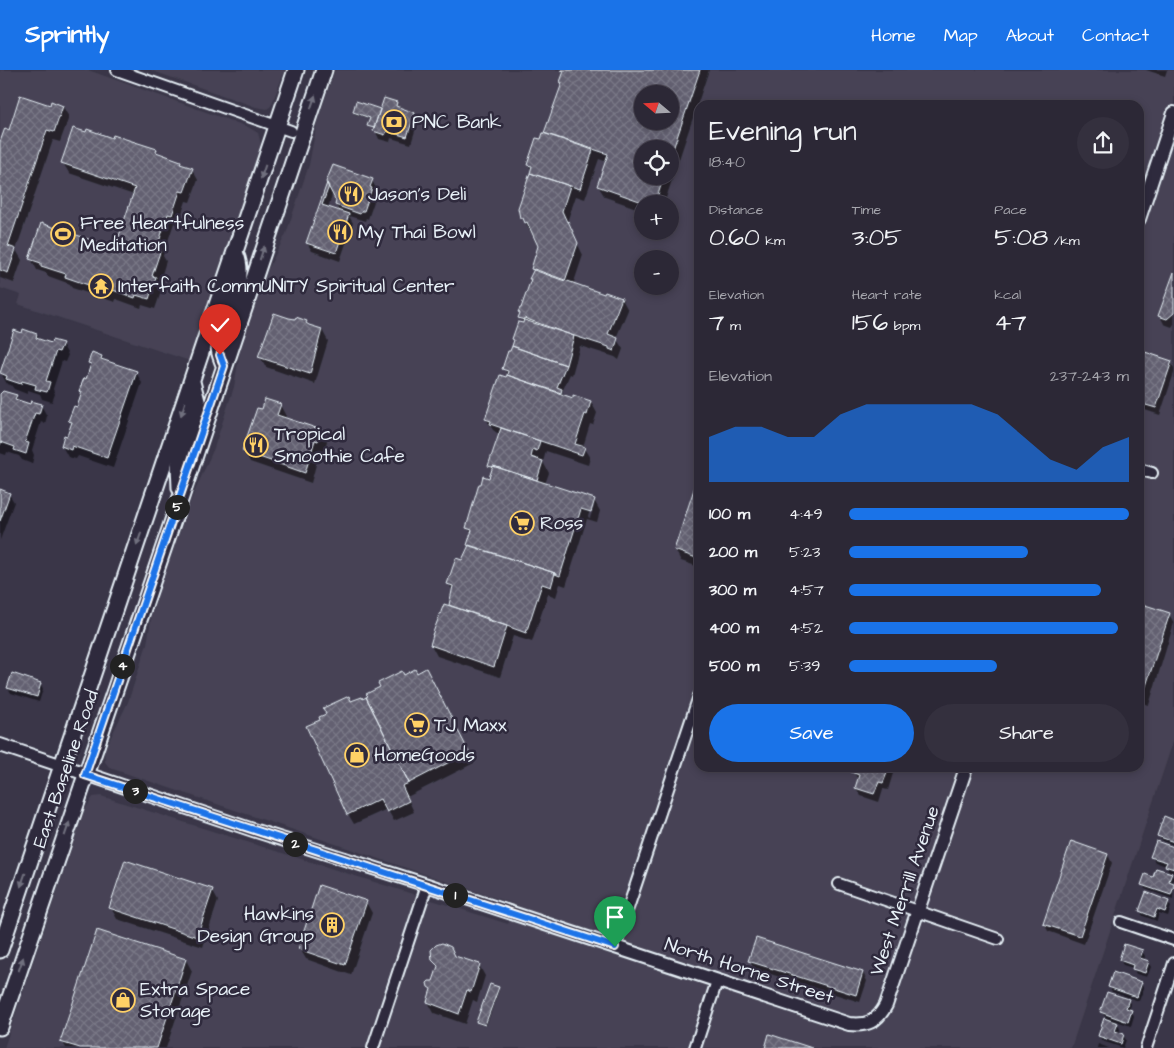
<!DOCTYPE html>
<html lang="en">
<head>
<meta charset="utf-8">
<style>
	:root { --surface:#2c2836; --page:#34303e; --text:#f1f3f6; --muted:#a6a6ad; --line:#484451; --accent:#1a73e8 }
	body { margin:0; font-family:"Architects Daughter",sans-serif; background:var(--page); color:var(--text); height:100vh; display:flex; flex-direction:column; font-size:19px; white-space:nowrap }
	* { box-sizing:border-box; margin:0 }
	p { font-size:16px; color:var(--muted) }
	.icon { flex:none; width:28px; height:28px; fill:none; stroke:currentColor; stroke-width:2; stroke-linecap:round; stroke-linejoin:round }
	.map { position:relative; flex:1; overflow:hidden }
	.drawer { position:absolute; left:694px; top:30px; width:450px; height:672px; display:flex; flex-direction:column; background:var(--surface); border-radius:15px; box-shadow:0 2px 8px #0003,0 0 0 1px var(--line) }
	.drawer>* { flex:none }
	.needle { width:32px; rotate:289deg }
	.controls { position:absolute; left:634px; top:15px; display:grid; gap:10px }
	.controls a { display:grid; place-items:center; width:45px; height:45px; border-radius:50%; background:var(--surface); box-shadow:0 2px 8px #0003,0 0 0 1px var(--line); font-size:25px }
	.pin { position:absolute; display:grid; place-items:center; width:42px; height:42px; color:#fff; margin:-51px -21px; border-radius:50% 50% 50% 0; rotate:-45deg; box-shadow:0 0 5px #0007 }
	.pin .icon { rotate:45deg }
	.km { position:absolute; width:25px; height:25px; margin:-12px; border-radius:50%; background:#222; color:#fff; font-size:14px; line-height:25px; text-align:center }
	.round { display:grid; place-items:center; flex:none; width:52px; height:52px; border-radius:26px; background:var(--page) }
	.headline { display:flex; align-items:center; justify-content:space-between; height:85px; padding:0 15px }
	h1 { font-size:28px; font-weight:600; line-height:38px }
	.stats { display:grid; grid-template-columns:repeat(3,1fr); gap:8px; height:85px; padding:5px 15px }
	.stats div { display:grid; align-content:center }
	.stats b { font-size:25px; font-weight:600 }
	.stats small { font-size:14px; font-weight:400 }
	.stats p { font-size:14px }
	.chart { height:140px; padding:10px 15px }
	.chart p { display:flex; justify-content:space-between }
	.chart svg { width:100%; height:90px; margin-top:5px; fill:var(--accent); opacity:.7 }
	.cta { display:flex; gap:10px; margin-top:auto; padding:10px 15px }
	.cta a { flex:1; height:58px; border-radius:30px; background:var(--accent); color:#fff; font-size:20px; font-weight:600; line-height:58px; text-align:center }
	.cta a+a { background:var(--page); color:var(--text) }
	ul { padding:0 15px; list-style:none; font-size:16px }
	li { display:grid; grid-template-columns:80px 60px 1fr; align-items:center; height:38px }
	li i { height:12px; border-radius:6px; background:var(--accent) }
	header { display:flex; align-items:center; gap:30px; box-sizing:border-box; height:70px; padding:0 25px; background:var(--accent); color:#fff }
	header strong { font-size:24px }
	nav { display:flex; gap:28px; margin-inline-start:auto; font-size:18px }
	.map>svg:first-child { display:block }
	.built { fill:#464354; fill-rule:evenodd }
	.shadow { fill:#0007; fill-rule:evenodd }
	.building { fill:url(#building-cross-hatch); stroke:#e8f1f8; fill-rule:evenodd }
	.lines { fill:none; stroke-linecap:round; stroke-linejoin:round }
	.minor-casing { stroke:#e8f1f8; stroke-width:14 }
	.tertiary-casing { stroke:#e8f1f8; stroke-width:16 }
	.primary-casing { stroke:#e8f1f8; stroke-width:19 }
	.minor { stroke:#2f2a3d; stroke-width:10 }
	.tertiary { stroke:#2f2a3d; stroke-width:12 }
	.primary { stroke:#2f2a3d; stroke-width:15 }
	.oneway { fill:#70707e }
	.route-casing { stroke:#fff; stroke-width:10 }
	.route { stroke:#1a73e8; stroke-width:6 }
	.labels { text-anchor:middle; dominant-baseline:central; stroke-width:5; stroke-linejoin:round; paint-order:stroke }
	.poi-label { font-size:19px; fill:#e8f1f8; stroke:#2f2a3d; text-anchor:start }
	.street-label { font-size:19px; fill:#e8f1f8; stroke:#2f2a3d }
</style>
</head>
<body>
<header>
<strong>Sprintly</strong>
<nav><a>Home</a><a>Map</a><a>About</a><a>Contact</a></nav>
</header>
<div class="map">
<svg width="1174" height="978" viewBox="0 0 1174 978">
	<defs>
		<pattern id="building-cross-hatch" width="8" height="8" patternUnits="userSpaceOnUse" patternTransform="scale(1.25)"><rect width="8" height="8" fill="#636171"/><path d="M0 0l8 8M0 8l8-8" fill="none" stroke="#797886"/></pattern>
	</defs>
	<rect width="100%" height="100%" fill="#3a3648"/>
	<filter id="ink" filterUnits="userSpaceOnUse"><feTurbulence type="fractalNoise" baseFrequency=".02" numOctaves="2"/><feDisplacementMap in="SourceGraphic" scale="10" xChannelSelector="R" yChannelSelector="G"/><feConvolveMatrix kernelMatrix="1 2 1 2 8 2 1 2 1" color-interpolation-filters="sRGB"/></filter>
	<g filter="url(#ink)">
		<path class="built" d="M0 0H88L248 57 258 63 261 74 260 80 190 291 18 234 21 225 0 218Z
			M150 0H285L271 36 267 39 256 37Z
			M335 0H1174V669L1071 978H4L84 741 93 727 101 726 508 854 516 835 110 698 105 692 104 681 128 632 147 574 153 537 190 432 214 378 234 317 240 281 266 203 286 164 309 95 317 52ZM642 24H670V51H642ZM699 35H1139V698H699ZM642 79H670V106H642ZM642 134H670V161H642ZM642 189H670V216H642Z"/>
		<path class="shadow" d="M562 0H709L664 134H642V140L605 127 598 116 607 92 599 89 585 129 576 126 567 152 583 185 573 215 605 226 622 229 628 240 616 268 623 279 619 290 615 287 580 276 572 305 570 304 562 322 565 326 573 329 574 327 591 332 597 343 593 355 590 354 583 377 590 388 588 395 546 381 543 392 549 403 545 414 594 430 600 441 597 452 587 449 566 516 560 514 556 527 548 524 532 572 513 566 500 607 437 586 431 575 440 545H441L449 536 452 528 453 521 449 514 462 492 465 484 467 485 472 464 468 458 492 401 490 396 500 365 493 360 486 349 508 306 504 298 524 255 520 247 534 202 532 199 539 176 522 147 519 138 532 101 528 94 545 65 562 14 561 12 564 3ZM642 24H670V51H642ZM642 79H670V106H642ZM591 436H594L590 448 588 447Z
			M1146 0H1167L1165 6Z
			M396 33 399 38 414 44 418 51 411 74 391 68 390 72 379 69 375 60 369 56 371 49 355 44 354 42 380 40 381 42Z
			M50 36 63 37 69 47 60 72 53 70 16 180 22 190 14 213 0 208V76L9 61Z
			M113 69 156 80 158 84 180 92 182 96 192 99 198 110 190 132 186 131 178 155 174 153 163 186 166 191 159 214 162 219 155 239 142 235 141 238 116 229 115 232 72 218 70 214 48 206 46 203 37 200 31 189 115 180 134 125 69 103 63 93Z
			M332 99 372 111 376 118 374 124 376 126 368 149 366 148 365 151 349 146 353 153 340 191 312 181 307 173ZM333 122 338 131 336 135 340 143 328 138Z
			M1174 206V254L1172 257 1164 254 1160 246Z
			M289 249 306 252 309 256 322 260 328 271 315 314 266 297 260 287Z
			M23 265H37L40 271 52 274H62L68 285 65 292 62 291 53 319 55 324 52 332 42 329 40 324 28 320 27 324 14 319 11 315 7 314 1 303Z
			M1139 281 1171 292 1174 298V303L1160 345 1139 338Z
			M102 287 104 291 136 302 142 313 113 398 78 386 76 389 68 387 62 376 68 368 72 355 70 351 78 339 82 324 81 321 87 310 92 297 89 293Z
			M0 325 16 326 19 332 31 336 41 335 47 346 45 354 41 352 32 380 34 385 32 394 22 390 19 386 7 382 6 385 0 383Z
			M280 335 286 346 285 349 321 361 327 371 324 381 320 380 311 413 250 392 244 381Z
			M699 408V497L681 491 675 480Z
			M0 420 9 424 14 432 0 470Z
			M1139 534 1169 544 1174 553 1149 635 1139 632Z
			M417 605 432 610 474 693 407 727 414 742 394 751 387 739 354 754 348 744 352 633 362 630 404 607Z
			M41 614 43 619 39 632 11 623 8 618Z
			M854 698H893L894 700 888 720 883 719 879 732 861 726 856 718 859 710 853 702Z
			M1174 751V775L1162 771 1159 766Z
			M1174 778V803L1169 801 1166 796 1155 792 1152 787Z
			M1108 785 1112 793 1084 874 1048 861 1044 853Z
			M1171 804 1174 809 1172 814H1174L1173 829 1145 819 1143 815 1153 809Z
			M212 820 218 831 203 877 117 849 111 838Z
			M366 832 372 843 351 905 306 889 300 879Z
			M1168 832 1171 837 1168 846 1159 843 1157 851 1143 846 1140 841Z
			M757 870 863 903 867 911 860 932 754 899 750 891Z
			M1142 881 1145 886 1144 890 1148 892 1151 897 1147 907 1136 904 1133 898 1123 895 1120 890Z
			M433 889 479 895 485 906 477 932 473 930 465 954 434 943 428 932 432 921 429 916 434 913 438 898Z
			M186 890 192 901 166 978H66L62 971Z
			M1141 913 1144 918 1139 931 1112 922 1110 917Z
			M498 918 499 920 486 956 479 954 478 952Z
			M1128 930 1131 935 1129 940 1132 941 1134 946 1131 956 1116 951 1120 959 1119 964 1123 965 1126 970 1123 978 1102 971 1099 966 1106 947 1101 942Z
			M1098 974 1109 978H1097Z"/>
		<path class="building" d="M561 0H700L670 88V79H642V106H664L655 134H648L597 116 608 84 544 63 562 13 560 12 564 1ZM642 24H670V51H642Z
			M20 25 50 35 51 31 63 36 54 62 47 60 8 176 16 179 8 203 0 200V72L5 58 9 60Z
			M384 28 397 32 396 36 415 43 407 67 387 61 385 65 373 61Z
			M356 31 380 39 374 58 367 56 370 48 353 42Z
			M73 58 86 62 87 59 112 68 113 65 157 79 156 82 181 91 180 94 193 98 184 122 180 121 172 145 168 144 157 178 161 179 152 206 156 207 149 229 136 225 135 228 110 219 109 222 65 207 66 204 41 196V193L29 189 41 153 115 178 135 118 61 93Z
			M543 63 593 80 580 119 530 103 532 96 527 95 536 68 541 69Z
			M333 95 373 109 370 117 372 118 364 141H362L360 144 335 135 336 131 326 112Z
			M530 103 570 116 562 141 567 152 568 151 578 173 565 211 531 199 538 176 527 152 525 153 523 148H520L518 138Z
			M327 113 329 116 322 135 349 144 336 183 306 173Z
			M534 199 604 224 605 222 622 228 608 264 618 268 614 281 609 279V277L518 248 520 243 518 242 520 238H521L531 209H529Z
			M1174 202V243L1167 249 1158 246Z
			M274 243 289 248 295 249 296 247 307 251 306 253 309 255 322 259 310 304 258 287Z
			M524 248 574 266 566 295 512 276 514 270 512 269 518 252 523 253Z
			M23 259 37 264 36 268 51 273 52 270 63 273 59 282 56 281 46 311 50 312 47 322 35 319 36 315 22 311 21 314 6 309 7 306 0 303 14 260 22 263Z
			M512 276 566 295 557 317 562 319 561 323 507 305 508 301 502 299 508 281H510Z
			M1139 280 1172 291 1156 338 1139 333Z
			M92 282 102 286 101 289 137 301 107 388 72 376 71 380 61 376 64 365 67 366 72 352 68 351 74 336 77 337 82 322 79 321 84 308 86 309 91 294 88 293Z
			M500 305 506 307 507 305 573 328V325L591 331 587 345 585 344 575 374 585 377 582 385 490 354 491 351 485 349Z
			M3 321 17 325 15 329 30 334 31 331 42 334 39 344 35 343 25 372 29 373 26 384 14 380 15 377 1 372 0 375V324Z
			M265 329 281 334 277 345 322 360 318 371 315 370 305 403 242 381 257 338 262 339Z
			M501 358 540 371 537 381 533 379 531 387 543 391 537 410 493 396 492 397 488 396Z
			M493 396 595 429 591 442 581 439 560 506 555 504V503L467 475 472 460 466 458 479 414H481L483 406 489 408Z
			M699 404V489L674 480Z
			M0 419 10 423 0 451Z
			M469 475 555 503 551 517 542 514 526 563 449 535 453 516 447 514 456 488 462 490Z
			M1139 533 1170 543 1143 625 1139 624Z
			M444 534 488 548 487 550 507 556 494 597 430 575 433 565H432Z
			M426 598 469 682 409 713 366 627 368 626 366 624 380 617 378 613 402 601 404 605 415 599 417 603Z
			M12 603 41 613 37 627 7 618Z
			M349 626 351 631 362 627 363 629 366 627 409 713 402 716 409 731 387 742 380 729 347 745 306 656 320 650 319 647 326 644 323 638Z
			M853 698H889L883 713 879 712 874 724 855 718 859 705 851 702Z
			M1164 746 1174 750V772L1157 766Z
			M1071 771 1108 784 1080 866 1043 854Z
			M1156 771 1174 777V799L1165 796 1167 792 1150 787Z
			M125 790 213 819 197 867 109 838Z
			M1156 798 1172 803 1169 811 1174 813V816L1171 825 1141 815 1145 804 1153 807Z
			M319 815 367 831 345 895 298 879Z
			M1146 822 1169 831 1165 842 1157 839 1154 847 1139 841Z
			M97 860 186 889 157 978H80L60 972Z
			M756 868 863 902 856 925 748 891Z
			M442 873 451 877 455 886 480 894 471 922 467 920 459 944 427 932 431 919 428 917 427 913 429 911H433L438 896 432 890 431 880 436 875Z
			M1124 874 1143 880 1140 888 1149 891 1145 903 1132 899 1133 895 1119 890Z
			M1113 902 1142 912 1137 927 1108 917Z
			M490 914 499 917 485 955 476 952Z
			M1107 922 1129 929 1126 938 1132 940 1128 952 1100 942Z
			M1104 948 1118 953 1115 961 1124 964 1121 974 1098 966Z
			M769 964 812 978H765Z"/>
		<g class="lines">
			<g class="minor-casing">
				<path id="minor" d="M117 0 291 61
					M1139 399 1152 403
					M839 814 998 869
					M1121 852 1174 870
					M615 877 699 626
					M373 978 427 815
					M695 978 717 911
					M1146 978 1174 893"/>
			</g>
			<g class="tertiary-casing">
				<path id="tertiary" d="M1139 149 1174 43
					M0 675 253 760 427 815 849 954C867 956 877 952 886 935L966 698"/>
			</g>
			<g class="primary-casing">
				<path id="primary" d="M224 295C222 289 219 284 219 277 217 246 249 217 236 185
					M180 418 179 395 198 335 192 312
					M0 880 296 0
					M0 957 181 427 324 0"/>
			</g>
			<use href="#minor" class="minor"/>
			<use href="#tertiary" class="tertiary"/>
			<use href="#primary" class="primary"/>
		</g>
		<defs><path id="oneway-solid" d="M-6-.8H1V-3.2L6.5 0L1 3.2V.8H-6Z" transform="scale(1.25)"/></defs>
		<g class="oneway">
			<use href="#oneway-solid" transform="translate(313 32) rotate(-71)"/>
			<use href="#oneway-solid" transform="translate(263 102) rotate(109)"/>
			<use href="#oneway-solid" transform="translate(262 183) rotate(-72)"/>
			<use href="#oneway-solid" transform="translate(183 339) rotate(108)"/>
			<use href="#oneway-solid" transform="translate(139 469) rotate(109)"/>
			<use href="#oneway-solid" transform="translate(67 759) rotate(-71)"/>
			<use href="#oneway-solid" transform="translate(23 810) rotate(109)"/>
			<use href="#oneway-solid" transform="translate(21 894) rotate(-71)"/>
		</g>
	</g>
	<g class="lines" filter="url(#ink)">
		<g class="route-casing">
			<path id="route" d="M220 285 224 296 85 705 615 877"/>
		</g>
		<use href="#route" class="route"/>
	</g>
	<defs>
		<g id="bank-ring" transform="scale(1.25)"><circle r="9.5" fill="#2f2a3d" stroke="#ffd166" stroke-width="1.5"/><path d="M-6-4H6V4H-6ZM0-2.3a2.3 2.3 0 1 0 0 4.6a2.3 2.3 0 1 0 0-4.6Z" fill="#ffd166"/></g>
		<g id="restaurant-ring" transform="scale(1.25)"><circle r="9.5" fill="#2f2a3d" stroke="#ffd166" stroke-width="1.5"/><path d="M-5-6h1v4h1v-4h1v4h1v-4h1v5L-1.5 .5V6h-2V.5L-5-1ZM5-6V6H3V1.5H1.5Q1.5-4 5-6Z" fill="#ffd166"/></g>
		<g id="stadium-ring" transform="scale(1.25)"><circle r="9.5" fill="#2f2a3d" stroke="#ffd166" stroke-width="1.5"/><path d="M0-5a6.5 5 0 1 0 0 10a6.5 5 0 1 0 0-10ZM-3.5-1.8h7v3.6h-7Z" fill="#ffd166"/></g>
		<g id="temple-ring" transform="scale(1.25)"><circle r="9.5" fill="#2f2a3d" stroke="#ffd166" stroke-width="1.5"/><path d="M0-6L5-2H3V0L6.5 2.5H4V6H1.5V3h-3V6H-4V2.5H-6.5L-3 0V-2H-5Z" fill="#ffd166"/></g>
		<g id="supermarket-ring" transform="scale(1.25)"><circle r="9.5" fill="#2f2a3d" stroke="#ffd166" stroke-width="1.5"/><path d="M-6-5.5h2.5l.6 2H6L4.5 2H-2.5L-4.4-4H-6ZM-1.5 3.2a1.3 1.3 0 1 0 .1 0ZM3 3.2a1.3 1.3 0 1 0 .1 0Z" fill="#ffd166"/></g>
		<g id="shop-ring" transform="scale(1.25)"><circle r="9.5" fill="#2f2a3d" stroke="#ffd166" stroke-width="1.5"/><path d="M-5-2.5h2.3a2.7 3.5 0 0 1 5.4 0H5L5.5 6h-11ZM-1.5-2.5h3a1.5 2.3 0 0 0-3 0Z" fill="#ffd166"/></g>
		<g id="building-ring" transform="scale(1.25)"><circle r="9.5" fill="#2f2a3d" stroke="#ffd166" stroke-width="1.5"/><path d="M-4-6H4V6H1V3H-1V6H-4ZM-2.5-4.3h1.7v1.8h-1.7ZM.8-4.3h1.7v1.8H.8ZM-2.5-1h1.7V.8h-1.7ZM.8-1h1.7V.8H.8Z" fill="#ffd166"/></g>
	</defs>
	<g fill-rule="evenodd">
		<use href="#bank-ring" x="394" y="52"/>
		<use href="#restaurant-ring" x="351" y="124"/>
		<use href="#restaurant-ring" x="340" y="162"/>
		<use href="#stadium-ring" x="63" y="164"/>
		<use href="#temple-ring" x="101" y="216"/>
		<use href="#restaurant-ring" x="256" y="375"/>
		<use href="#supermarket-ring" x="522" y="453"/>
		<use href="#supermarket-ring" x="417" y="655"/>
		<use href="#shop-ring" x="357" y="685"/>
		<use href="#building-ring" x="332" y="855"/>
		<use href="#shop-ring" x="123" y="930"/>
	</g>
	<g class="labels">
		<g class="poi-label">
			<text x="412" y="52">PNC Bank</text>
			<text x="368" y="124">Jason's Deli</text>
			<text x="80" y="153">Free Heartfulness<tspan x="80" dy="22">Meditation</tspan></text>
			<text x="358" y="162">My Thai Bowl</text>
			<text x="118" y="216">Interfaith CommUNITY Spiritual Center</text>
			<text x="274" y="364">Tropical<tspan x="274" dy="22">Smoothie Cafe</tspan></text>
			<text x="540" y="453">Ross</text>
			<text x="434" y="655">TJ Maxx</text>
			<text x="374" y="685">HomeGoods</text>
			<text x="314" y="844" text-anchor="end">Hawkins<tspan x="314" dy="22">Design Group</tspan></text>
			<text x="140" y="919">Extra Space<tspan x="140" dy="22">Storage</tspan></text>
		</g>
		<g class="street-label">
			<text transform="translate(66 699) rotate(-71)">East Baseline Road</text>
			<text transform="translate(905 821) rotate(-71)">West Merrill Avenue</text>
			<text transform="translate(749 901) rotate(18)">North Horne Street</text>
		</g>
	</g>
</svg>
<div class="controls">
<a><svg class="needle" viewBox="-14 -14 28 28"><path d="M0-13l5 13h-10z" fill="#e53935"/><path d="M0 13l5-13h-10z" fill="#a6a6ad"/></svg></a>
<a><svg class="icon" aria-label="locate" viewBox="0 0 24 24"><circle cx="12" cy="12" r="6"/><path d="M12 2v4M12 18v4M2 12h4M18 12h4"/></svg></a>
<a>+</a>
<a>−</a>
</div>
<div class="pin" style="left:615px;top:877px;background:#1e9e55"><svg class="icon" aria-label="arrive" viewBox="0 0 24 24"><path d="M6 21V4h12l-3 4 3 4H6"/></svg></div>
<div class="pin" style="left:220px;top:285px;background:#d93025"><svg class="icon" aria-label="check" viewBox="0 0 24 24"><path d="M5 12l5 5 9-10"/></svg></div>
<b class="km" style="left:455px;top:825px">1</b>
<b class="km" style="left:295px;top:774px">2</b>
<b class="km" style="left:135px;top:721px">3</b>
<b class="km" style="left:122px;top:596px">4</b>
<b class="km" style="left:177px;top:437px">5</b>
<section class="drawer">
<div class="headline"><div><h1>Evening run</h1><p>18:40</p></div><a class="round"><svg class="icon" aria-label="share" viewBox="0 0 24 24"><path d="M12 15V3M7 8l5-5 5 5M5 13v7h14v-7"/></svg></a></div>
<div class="stats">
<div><p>Distance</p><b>0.60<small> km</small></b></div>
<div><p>Time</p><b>3:05</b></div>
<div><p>Pace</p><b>5:08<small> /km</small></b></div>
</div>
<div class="stats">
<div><p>Elevation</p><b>7<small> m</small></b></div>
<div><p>Heart rate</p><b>156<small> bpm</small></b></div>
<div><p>kcal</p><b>47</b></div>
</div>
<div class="chart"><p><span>Elevation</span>237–243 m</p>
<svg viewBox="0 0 160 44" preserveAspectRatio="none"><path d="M0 44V22L10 17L20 17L30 22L40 22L50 11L60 6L70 6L80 6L90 6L100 6L110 11L120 22L130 33L140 38L150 27L160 22V44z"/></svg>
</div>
<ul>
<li><b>100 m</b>4:49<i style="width:100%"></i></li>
<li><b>200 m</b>5:23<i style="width:64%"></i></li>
<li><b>300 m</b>4:57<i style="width:90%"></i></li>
<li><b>400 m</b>4:52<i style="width:96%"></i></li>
<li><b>500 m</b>5:39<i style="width:53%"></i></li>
</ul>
<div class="cta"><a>Save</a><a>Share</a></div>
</section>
</div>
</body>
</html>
